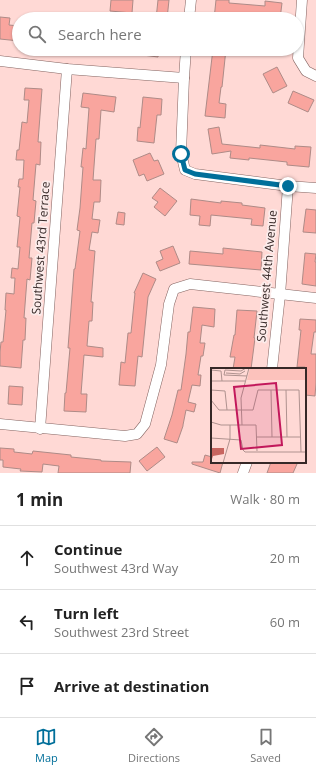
<!DOCTYPE html>
<html lang="en">
<head>
<meta charset="utf-8">
<style>
  body { margin:0; font-family:"Open Sans",sans-serif; background:#f2f2f2; color:#222 }
  .stop { position:absolute; width:12px; height:12px; margin:-9px; border:3px solid #006f9a; border-radius:50%; background:#fff }
  .stop.end { background:#006f9a; border-color:#fff; box-shadow:0 1px 4px #0008 }
  .list { margin:0; padding:0; list-style:none }
  h2 { display:flex; justify-content:space-between; align-items:center; height:52px; margin:0; padding:0 16px; font-size:17px }
  h2 small { font-size:13px; font-weight:400; color:#767676 }
  .list li { display:grid; grid-template-columns:26px 1fr auto; gap:12px; align-items:center; box-sizing:border-box; height:64px; padding:0 16px; border-top:1px solid #e0e0e0 }
  .list b { display:block; font-size:15px; white-space:nowrap }
  .list p { margin:0; font-size:13px; white-space:nowrap; color:#767676 }
  .list em { font-size:13px; font-style:normal; color:#767676 }
  .icon { flex:none; width:22px; height:22px; fill:none; stroke:currentColor; stroke-width:2; stroke-linecap:round; stroke-linejoin:round }
  .map { position:relative; flex:none; width:316px; height:473px; overflow:hidden }
  .search { position:absolute; background:#fff; box-shadow:0 1px 3px #0004; left:12px; right:12px; top:12px; height:44px; display:flex; align-items:center; gap:10px; box-sizing:border-box; padding:0 14px; border-radius:22px; color:#767676; font-size:15px }
  .sheet { height:244px; background:#fff }
  nav { display:flex; justify-content:space-around; align-items:center; box-sizing:border-box; height:56px; border-top:1px solid #e0e0e0; background:#fff; font-size:11px; color:#767676 }
  nav a { display:grid; justify-items:center; gap:2px }
  nav .on { color:#006f9a }
  .map>svg:first-child { display:block }
  .building { fill:#f9a59e; stroke:#ae8b87 }
  .lines { fill:none; stroke-linecap:round; stroke-linejoin:round }
  .minor-casing { stroke:#846461; stroke-width:11 }
  .minor { stroke:#fff; stroke-width:10 }
  .route { stroke:#006f9a; stroke-width:5 }
  .labels { text-anchor:middle; stroke-width:3.5; stroke-linejoin:round; paint-order:stroke }
  .street-label { font-size:12px; fill:#362827; stroke:#fceceb }
  .inset-road { fill:none; stroke:#af928f; stroke-width:1 }
  .view { fill:#c2185b; fill-opacity:0.15; stroke:#c2185b; stroke-width:2 }
  .inset-edge { fill:none; stroke:#362827; stroke-width:2 }
</style>
</head>
<body>
<div class="map">
<svg width="316" height="473" viewBox="0 0 316 473">
  <rect width="100%" height="100%" fill="#ffd9d5"/>
  <g class="building">
    <path d="M111 0H133L132 13 110 11Z"/>
    <path d="M158 0H169L167 19H156Z"/>
    <path d="M216 0H229V3L265 6V1L282 3 280 19H214Z"/>
    <path d="M0 17 10 18 9 25 19 26V41L0 39Z"/>
    <path d="M135 49H159L158 57 135 54Z"/>
    <path d="M213 49H226L222 87H221L219 103 226 104 225 118 205 116Z"/>
    <path d="M277 67 287 86 273 93 263 74Z"/>
    <path d="M25 88 42 89 38 142H41L40 165 36 164 33 200 36 201 34 223H32L29 258H32L30 280 27 279 24 318H26L25 340H23L21 368 0 366V352L1 342H3L6 310H5L6 293 14 294 15 278H11L12 268 18 269 20 247H17L20 217 17 216 20 187H18L19 179H23L24 160H16L17 150H19L22 122 27 123 29 100H24Z"/>
    <path d="M293 91 314 100 308 112 288 103Z"/>
    <path d="M83 93 116 97 114 112 101 110 99 139H96L93 180H101L100 202H94L92 219 100 220 98 233 92 232 89 250 95 251 91 302H93L92 321H89L87 346 103 348V357L84 355 81 394H87L86 412 64 411 65 393H66L70 348H68L74 269H75L80 231 77 230 80 208 83 167H81L83 148 86 149 89 108 81 107Z"/>
    <path d="M143 97 162 99 161 115H157L154 143 137 141 138 127 140 128Z"/>
    <path d="M219 127 222 144 260 148V145L295 149V146L311 147 309 167 287 165V162L249 158V160L230 158 231 151 212 154 208 129Z"/>
    <path d="M150 153 154 161 158 160 164 174 147 181 144 174 139 176 133 160Z"/>
    <path d="M160 188 177 201 165 216 154 207 158 202 152 198Z"/>
    <path d="M191 199 221 203V201L242 203V205L265 208 263 226 251 225 252 219 211 215 210 226 199 225 200 216 190 215Z"/>
    <path d="M306 209 316 210V233L303 232Z"/>
    <path d="M118 212 125 213 124 225 116 224Z"/>
    <path d="M173 246 180 263 160 271 156 262 163 259 160 251Z"/>
    <path d="M223 248 262 252 261 270 189 264 190 251 223 254Z"/>
    <path d="M305 253 316 254 315 262H316V286L302 284Z"/>
    <path d="M143 273 156 279 148 297 142 357 138 356 135 386 119 385 121 362 125 363 128 333H131L135 293H134Z"/>
    <path d="M193 307 215 309 214 327 202 325 200 343H205L203 356H201L198 375H201L200 386 192 385 188 402 196 404 194 412 186 410 183 425V426L177 443 164 439 172 415 178 390H181L186 354 188 332H190Z"/>
    <path d="M237 310 257 311 254 338H255L251 369H233L235 357H230L234 335H235Z"/>
    <path d="M300 319 316 320V332H314L311 354H316V383L315 396 305 395V367H297L301 330H299Z"/>
    <path d="M9 386 23 387 22 405 8 404Z"/>
    <path d="M157 447 165 457 147 471 139 461Z"/>
    <path d="M0 448 14 449V452L32 454 33 451 71 455V457L101 460V461L131 462 130 473H58L59 466 43 464 42 472 20 471 21 469 3 467V460H0Z"/>
    <path d="M205 455 212 457V462H223L220 473 192 464V462H203Z"/>
    <path d="M271 462H292L297 464 293 473H267Z"/>
  </g>
  <g class="lines">
    <g class="minor-casing">
      <g id="minor">
        <path d="M302 0 298 58 306 71 316 76"/>
        <path d="M189 19 191 0"/>
        <path d="M186 49 184 78 181 153 185 170 195 174 288 186 316 188"/>
        <path d="M0 61 67 69 184 78"/>
        <path d="M272 369 280 295 288 186"/>
        <path d="M0 424 125 436 137 434 145 424 161 365 169 304 174 289 190 284 316 298"/>
        <path d="M40 429 67 69"/>
        <path d="M243 473 247 462"/>
      </g>
    </g>
    <use href="#minor" class="minor"/>
  </g>
  <g class="lines">
    <path class="route" d="M181 154 185 170 195 174 288 186"/>
  </g>
  <g class="labels">
    <g class="street-label">
      <text transform="translate(41 248) rotate(-86)" y="4">Southwest 43rd Terrace</text>
      <text transform="translate(267 276) rotate(-85)" y="4">Southwest 44th Avenue</text>
    </g>
  </g>
  <g transform="translate(211 368)">
    <rect width="95" height="95" fill="#ffd9d5"/>
    <path d="M39 0H87L95 2V12H36Z" fill="#fcc2bc"/>
    <path d="M0 80H13V86L2 88 0 94Z" fill="#c86560"/>
    <path class="inset-road" d="M35 0 30 3 14 2 13 7 36 8M0 2 10 3 11 13M15 5 29 6 34 3M0 13H34M0 22 14 23 16 42M60 22 61 69M75 22 76 69M0 32 8 42H42L47 22H88L90 84M0 54 10 57H45L46 83M31 57 30 30 38 0M46 69H90M0 70 30 72 32 82 34 84H95M12 95 19 71V57"/>
    <path class="view" d="M65 15 71 77 30 81 23 19Z"/>
    <rect width="95" height="95" class="inset-edge"/>
  </g>
</svg>
<div class="stop" style="left:181px;top:154px"></div>
<div class="stop end" style="left:288px;top:186px"></div>
<div class="search"><svg class="icon" aria-label="search" viewBox="0 0 24 24"><circle cx="10" cy="10" r="6"/><path d="M15 15l6 6"/></svg>Search here</div>
</div>
<section class="sheet">
<h2>1 min<small>Walk · 80 m</small></h2>
<ul class="list">
<li><svg class="icon" aria-label="ahead" viewBox="0 0 24 24"><path d="M12 20V5M6 11l6-6 6 6"/></svg><div><b>Continue</b><p>Southwest 43rd Way</p></div><em>20 m</em></li>
<li><svg class="icon" aria-label="left" viewBox="0 0 24 24"><path d="M17 20v-9H6M10 6l-5 5 5 5"/></svg><div><b>Turn left</b><p>Southwest 23rd Street</p></div><em>60 m</em></li>
<li><svg class="icon" aria-label="arrive" viewBox="0 0 24 24"><path d="M6 21V4h12l-3 4 3 4H6"/></svg><div><b>Arrive at destination</b></div></li>
</ul>
</section>
<nav>
<a class="on"><svg class="icon" aria-label="map" viewBox="0 0 24 24"><path d="M3 6l6-2 6 2 6-2v14l-6 2-6-2-6 2zM9 4v14M15 6v14"/></svg>Map</a>
<a><svg class="icon" aria-label="directions" viewBox="0 0 24 24"><path d="M12 3l9 9-9 9-9-9zM9 14v-3h6M13 9l2 2-2 2"/></svg>Directions</a>
<a><svg class="icon" aria-label="saved" viewBox="0 0 24 24"><path d="M7 4h10v16l-5-4-5 4z"/></svg>Saved</a>
</nav>
</body>
</html>
